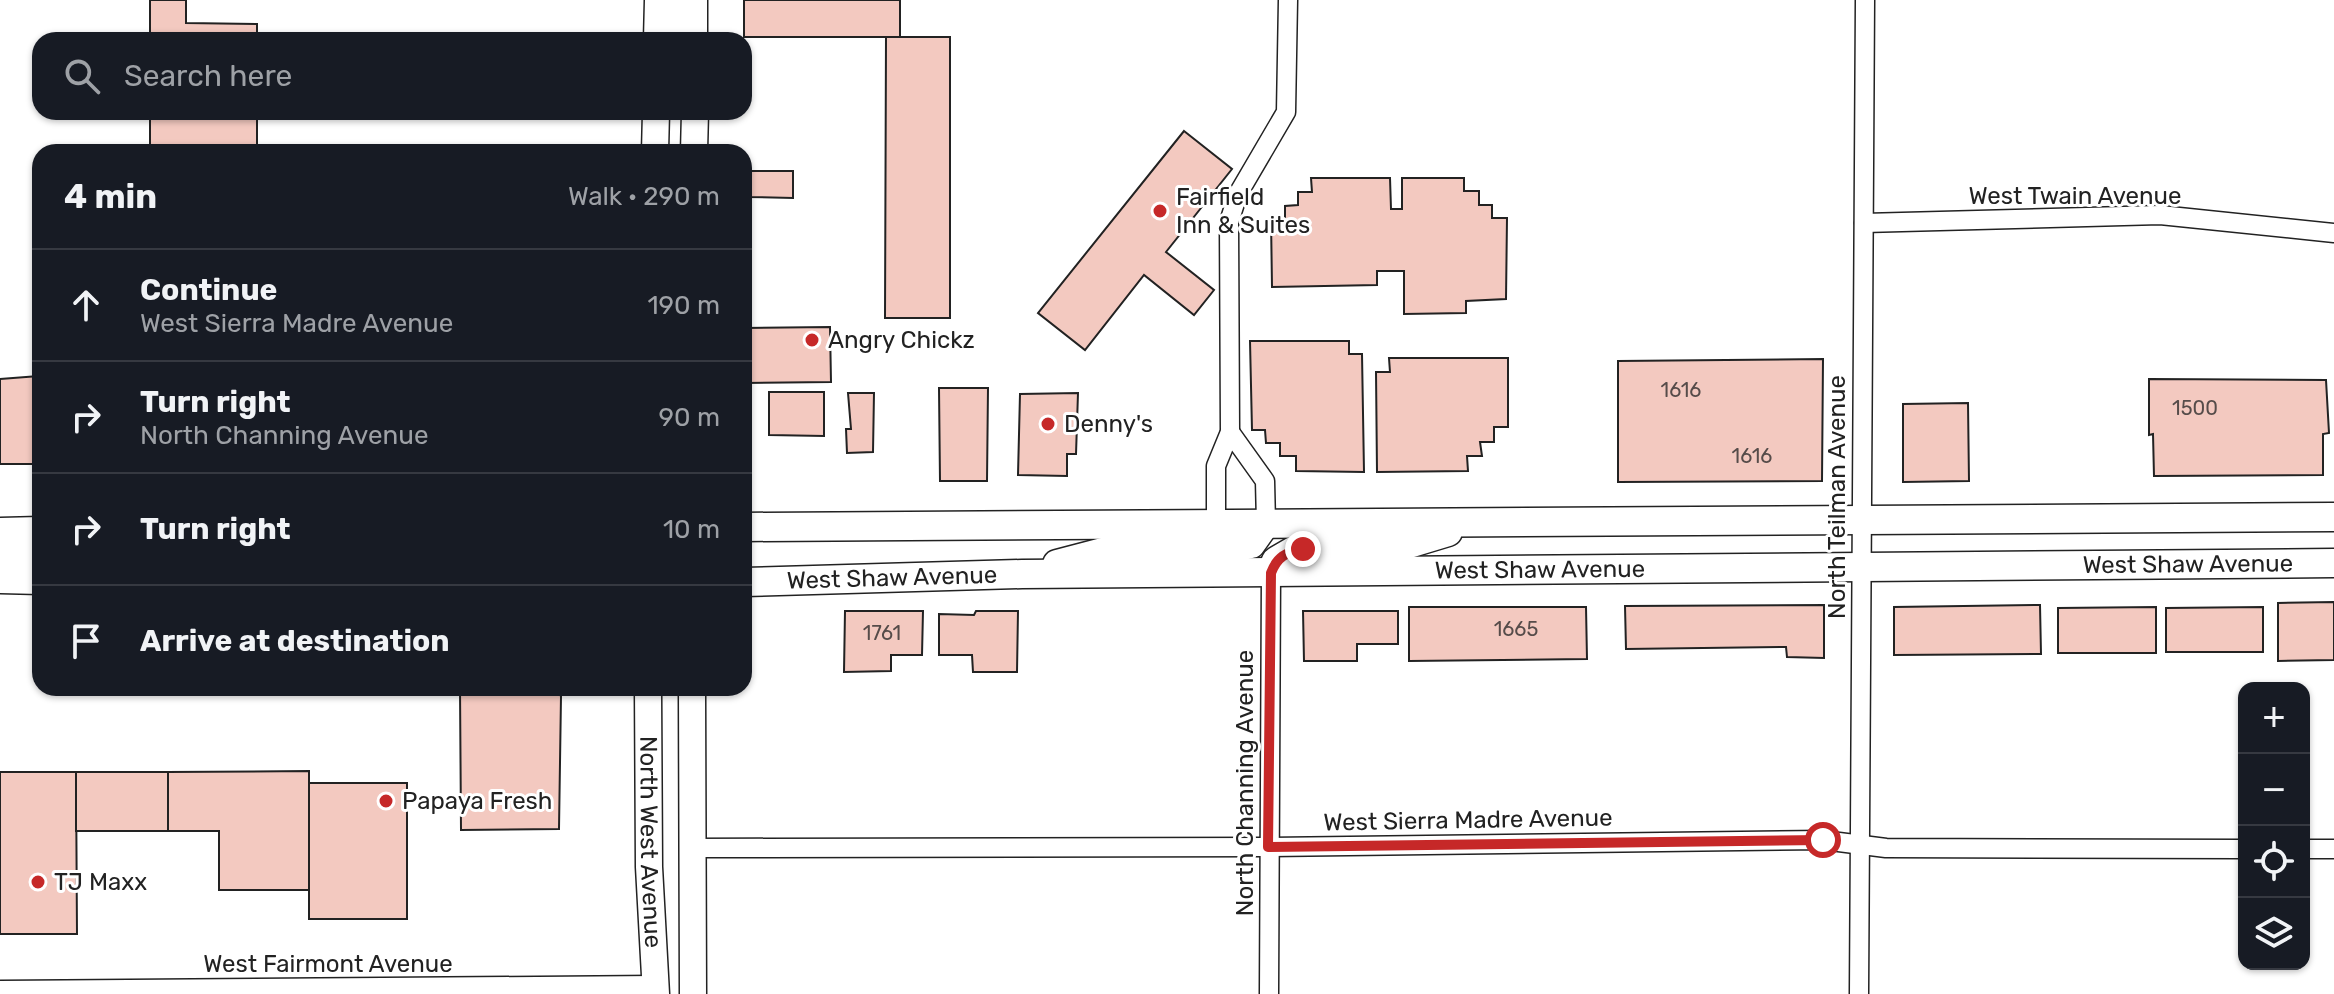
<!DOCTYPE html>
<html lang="en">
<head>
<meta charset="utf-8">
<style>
  body { margin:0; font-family:Rubik,sans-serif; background:#242831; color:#f1f3f6 }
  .controls { position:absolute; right:24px; bottom:24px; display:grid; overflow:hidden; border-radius:16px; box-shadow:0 2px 6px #0004 }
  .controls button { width:72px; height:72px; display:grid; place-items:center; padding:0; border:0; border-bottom:2px solid #363941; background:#171b24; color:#f1f3f6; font:40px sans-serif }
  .stop { position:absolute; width:24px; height:24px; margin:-18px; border:6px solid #c62828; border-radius:50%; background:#fff }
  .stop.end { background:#c62828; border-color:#fff; box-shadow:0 2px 8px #0008 }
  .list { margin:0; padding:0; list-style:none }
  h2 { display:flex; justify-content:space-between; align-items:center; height:104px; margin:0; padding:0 32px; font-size:34px }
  h2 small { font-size:26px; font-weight:400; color:#9ea1a6 }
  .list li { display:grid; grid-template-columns:52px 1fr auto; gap:24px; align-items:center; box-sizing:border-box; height:112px; padding:0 32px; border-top:2px solid #363941 }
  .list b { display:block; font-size:30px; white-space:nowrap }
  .list p { margin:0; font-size:26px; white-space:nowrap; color:#9ea1a6 }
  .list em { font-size:26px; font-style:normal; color:#9ea1a6 }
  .icon { flex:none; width:44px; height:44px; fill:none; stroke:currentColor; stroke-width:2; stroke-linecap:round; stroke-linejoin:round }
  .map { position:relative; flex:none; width:2334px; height:994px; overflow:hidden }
  .search { position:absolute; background:#171b24; box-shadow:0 2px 6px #0004; left:32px; top:32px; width:720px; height:88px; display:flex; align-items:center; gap:20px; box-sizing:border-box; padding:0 28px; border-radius:24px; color:#9ea1a6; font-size:30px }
  .panel { position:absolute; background:#171b24; box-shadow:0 2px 6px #0004; left:32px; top:144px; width:720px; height:552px; border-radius:24px }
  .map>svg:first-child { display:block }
  .building { fill:#f3c9c0; stroke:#222; stroke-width:2 }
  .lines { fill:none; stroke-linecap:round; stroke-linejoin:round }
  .street-casing { stroke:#222; stroke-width:21 }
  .secondary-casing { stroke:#222; stroke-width:29 }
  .primary-casing { stroke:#222; stroke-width:31 }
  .street { stroke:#fff; stroke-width:18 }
  .secondary { stroke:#fff; stroke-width:26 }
  .primary { stroke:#fff; stroke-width:28 }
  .route { stroke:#c62828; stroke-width:10 }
  .poi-dot { fill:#c62828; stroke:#fff; stroke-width:3 }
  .labels { text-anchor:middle; stroke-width:6; stroke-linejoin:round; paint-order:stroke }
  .number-label { font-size:20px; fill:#564c4a }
  .street-label { font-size:24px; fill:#222; stroke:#fff }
  .poi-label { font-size:24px; fill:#222; stroke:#fff; text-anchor:start }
</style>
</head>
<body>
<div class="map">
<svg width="2334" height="994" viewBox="0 0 2334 994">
  <rect width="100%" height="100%" fill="#fff"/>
  <g class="building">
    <path d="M150 0H186V23L257 24V40H150Z"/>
    <rect x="744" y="0" width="156" height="37"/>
    <path d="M886 37H950V318H885Z"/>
    <rect x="150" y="112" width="107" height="40"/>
    <path d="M1184 131 1232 169 1166 252 1214 290 1194 315 1144 275 1085 350 1038 313Z"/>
    <path d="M748 171H793V198L748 197Z"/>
    <path d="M1311 178H1390L1391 209H1402V178H1464V191H1479V205H1492V218H1507L1506 299 1466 301V313L1404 314V271H1377V285L1272 287 1271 219H1285V206L1298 205V192H1312Z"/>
    <path d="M830 327 831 382 744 383V328Z"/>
    <path d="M1250 341H1349V354H1362L1364 472 1296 471V456H1280V443H1266L1265 430H1252Z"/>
    <path d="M1389 358H1508V427H1494V442H1480L1482 456H1467L1468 471 1377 472 1376 372H1390Z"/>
    <path d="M1823 359 1822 481 1618 482V361Z"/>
    <path d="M39 376H40V464H0V379Z"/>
    <path d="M2149 379 2326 380 2329 433 2323 434V475L2154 476 2153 434 2149 435Z"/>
    <path d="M939 388H988L987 481H940Z"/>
    <path d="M769 392H824V436L769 435Z"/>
    <path d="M848 393H874L873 452 847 453 846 429H851Z"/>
    <path d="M1078 393 1076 454H1067V476L1018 475 1020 394Z"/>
    <path d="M1968 403 1969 481 1903 482V404Z"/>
    <path d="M2334 602V660L2278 661V603Z"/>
    <path d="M1824 605V658L1787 657 1786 647 1626 649 1625 606Z"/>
    <path d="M2040 605 2041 654 1894 655V607Z"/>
    <path d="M1409 607H1586L1587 659 1409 661Z"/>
    <path d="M2156 607V653H2058V608Z"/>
    <path d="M2263 607V652H2166V608Z"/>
    <path d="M845 611H923L922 655H891V671L844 672Z"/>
    <path d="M976 611H1018L1017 672H973L972 655H939V614L974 615Z"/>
    <path d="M1303 611H1398V644H1357V661H1304Z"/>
    <path d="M460 688H552L561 696 559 829 461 830Z"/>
    <path d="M309 771V890H219V831H168V772Z"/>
    <path d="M0 772H76L77 934H0Z"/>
    <rect x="76" y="772" width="92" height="59"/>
    <rect x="309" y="783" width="98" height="136"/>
  </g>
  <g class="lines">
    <g class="street-casing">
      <g id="street">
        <path d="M1864 223 2160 215 2334 233"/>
        <path d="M1230 432 1265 481 1266 523"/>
        <path d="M1216 525V466L1230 432 1229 222 1238 194 1286 112 1288 0"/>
        <path d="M692 848 1268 847 1823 840 1886 848 2244 849"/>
        <path d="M2304 849H2334"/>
        <path d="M0 990 656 985"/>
        <path d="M1269 994 1271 573"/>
        <path d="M1859 994 1865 0"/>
      </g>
    </g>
    <g class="secondary-casing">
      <g id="secondary">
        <path d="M675 0 676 40"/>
        <path d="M694 0V40"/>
        <path d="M657 40 658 0"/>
        <path d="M655 152 656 112"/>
        <path d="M694 152 695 112"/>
        <path id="s1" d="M648 688 649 867 656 994"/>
        <path d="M692 688 693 994"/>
      </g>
    </g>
    <g class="primary-casing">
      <g id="primary">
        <path d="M744 527 2334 517"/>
        <path d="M0 532 40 531"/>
        <path d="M0 555H40"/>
        <path d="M1057 564 1118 548 1239 547 1251 544 1266 523"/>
        <path d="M1271 573 1276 561 1293 551 1405 545 1448 532"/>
        <path d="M0 579 40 580"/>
        <path id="s2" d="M744 582 1022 574 2334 563"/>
      </g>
    </g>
    <use href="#street" class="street"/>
    <use href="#secondary" class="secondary"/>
    <use href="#primary" class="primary"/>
  </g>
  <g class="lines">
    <path class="route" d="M1303 549C1286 552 1277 557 1271 573L1268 847 1823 840"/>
  </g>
  <g class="poi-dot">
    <circle cx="1160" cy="211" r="8"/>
    <circle cx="812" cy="340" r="8"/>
    <circle cx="1048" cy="424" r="8"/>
    <circle cx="386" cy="801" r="8"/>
    <circle cx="38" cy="882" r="8"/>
  </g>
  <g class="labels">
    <g class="number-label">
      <text x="1681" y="397">1616</text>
      <text x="2195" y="415">1500</text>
      <text x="1752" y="463">1616</text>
      <text x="1516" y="636">1665</text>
      <text x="882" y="640">1761</text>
    </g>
    <g class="street-label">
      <text x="2075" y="204">West Twain Avenue</text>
      <text transform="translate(1837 497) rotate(-90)" y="8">North Teilman Avenue</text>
      <text dy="8" stroke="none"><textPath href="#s2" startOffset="1444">West Shaw Avenue</textPath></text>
      <text dy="8" stroke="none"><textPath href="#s2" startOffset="796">West Shaw Avenue</textPath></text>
      <text dy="8" stroke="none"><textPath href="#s2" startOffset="148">West Shaw Avenue</textPath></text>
      <text transform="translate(1245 783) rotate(-90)" y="8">North Channing Avenue</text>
      <text transform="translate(1468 820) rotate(-1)" y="8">West Sierra Madre Avenue</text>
      <text dy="8" stroke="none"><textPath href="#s1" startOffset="154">North West Avenue</textPath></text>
      <text x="328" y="972">West Fairmont Avenue</text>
    </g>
    <g class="poi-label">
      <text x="1176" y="205">Fairfield<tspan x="1176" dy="28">Inn &amp; Suites</tspan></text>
      <text x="828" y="348">Angry Chickz</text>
      <text x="1064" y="432">Denny's</text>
      <text x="402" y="809">Papaya Fresh</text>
      <text x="54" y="890">TJ Maxx</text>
    </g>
  </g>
</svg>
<div class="controls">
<button>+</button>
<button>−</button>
<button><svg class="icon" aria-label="locate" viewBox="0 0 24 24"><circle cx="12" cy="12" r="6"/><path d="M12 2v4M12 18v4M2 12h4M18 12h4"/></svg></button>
<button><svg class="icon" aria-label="layers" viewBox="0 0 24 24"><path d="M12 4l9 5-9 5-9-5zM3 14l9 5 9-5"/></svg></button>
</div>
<div class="stop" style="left:1823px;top:840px"></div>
<div class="stop end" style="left:1303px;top:549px"></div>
<div class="search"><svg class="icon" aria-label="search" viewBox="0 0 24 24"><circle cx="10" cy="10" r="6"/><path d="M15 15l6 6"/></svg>Search here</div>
<section class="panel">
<h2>4 min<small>Walk · 290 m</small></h2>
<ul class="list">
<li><svg class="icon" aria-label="ahead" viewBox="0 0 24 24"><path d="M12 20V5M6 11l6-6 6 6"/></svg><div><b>Continue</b><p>West Sierra Madre Avenue</p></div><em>190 m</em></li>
<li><svg class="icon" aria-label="right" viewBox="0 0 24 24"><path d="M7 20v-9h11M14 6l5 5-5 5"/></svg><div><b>Turn right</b><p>North Channing Avenue</p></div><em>90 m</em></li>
<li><svg class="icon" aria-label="right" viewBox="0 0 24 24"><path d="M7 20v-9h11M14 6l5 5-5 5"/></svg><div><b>Turn right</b></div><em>10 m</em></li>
<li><svg class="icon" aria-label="arrive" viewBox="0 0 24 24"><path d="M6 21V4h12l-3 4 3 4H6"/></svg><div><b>Arrive at destination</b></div></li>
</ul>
</section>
</div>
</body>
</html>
